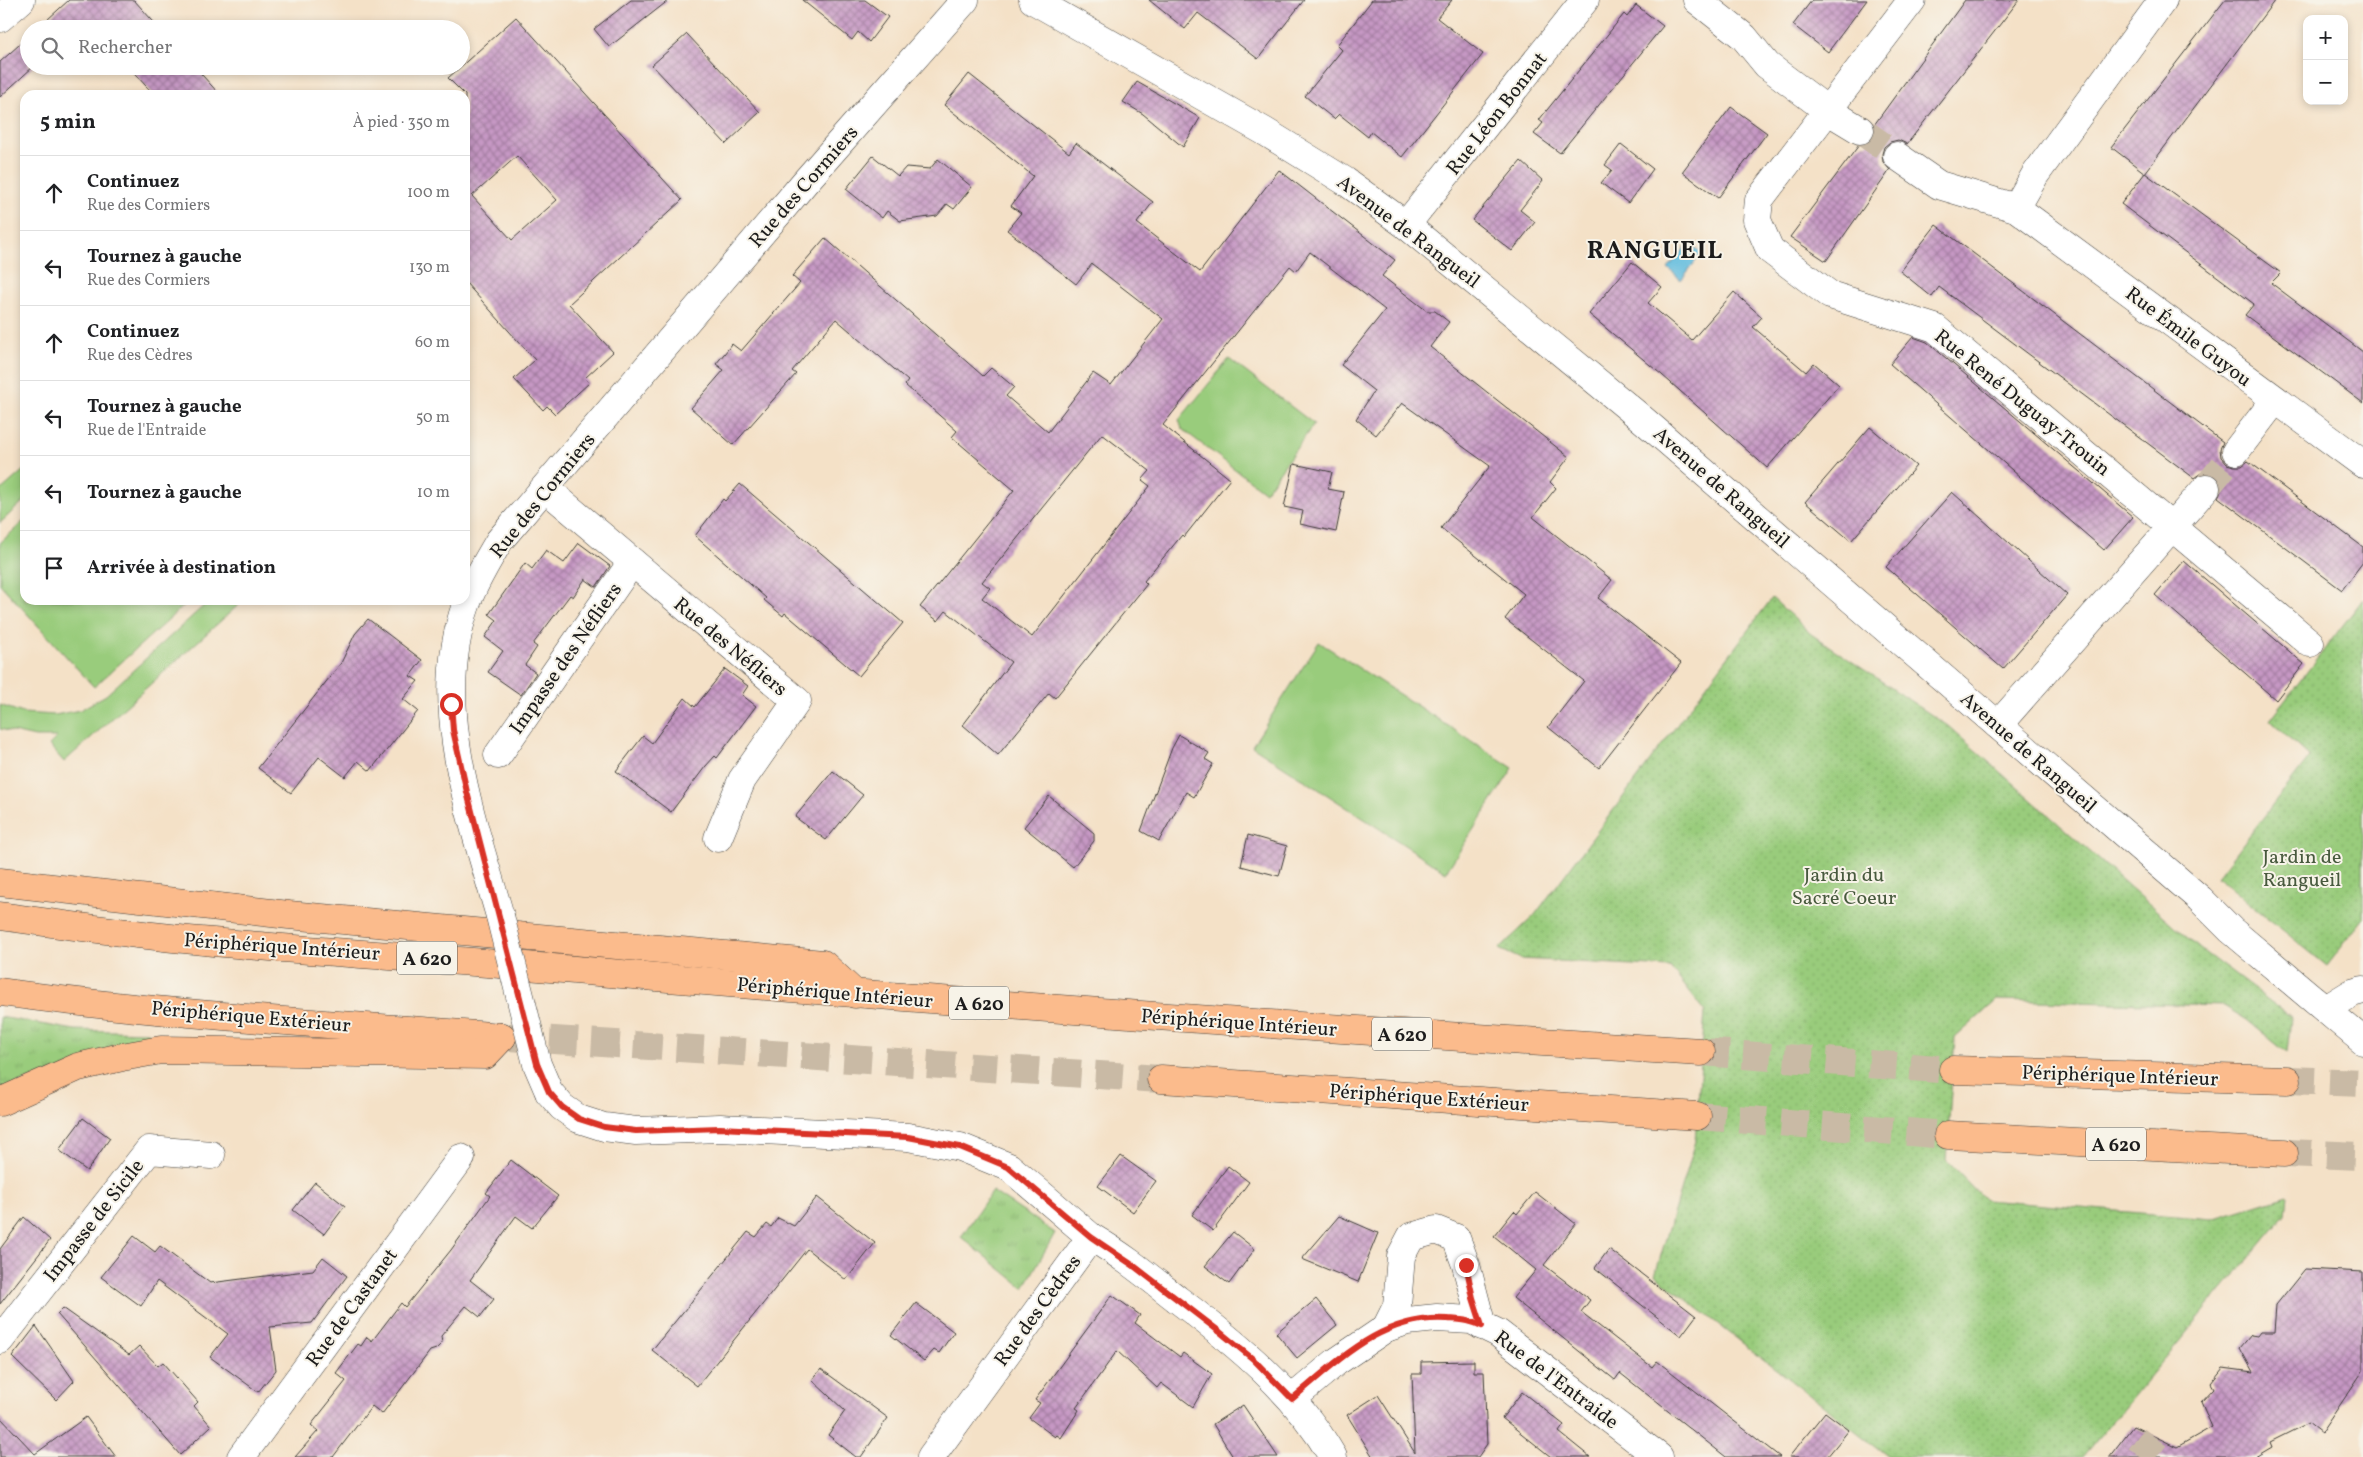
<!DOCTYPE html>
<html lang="fr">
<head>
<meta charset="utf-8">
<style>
  body { margin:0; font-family:Vollkorn,serif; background:#f2f2f2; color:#202124 }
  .controls { position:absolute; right:15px; top:15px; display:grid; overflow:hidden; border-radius:10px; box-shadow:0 2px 8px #0003 }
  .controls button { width:45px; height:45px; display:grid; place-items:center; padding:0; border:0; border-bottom:1px solid #e0e0e0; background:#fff; color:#202124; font:25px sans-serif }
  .stop { position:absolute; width:15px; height:15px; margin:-11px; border:4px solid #d93025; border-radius:50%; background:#fff }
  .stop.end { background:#d93025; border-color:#fff; box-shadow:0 1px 5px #0008 }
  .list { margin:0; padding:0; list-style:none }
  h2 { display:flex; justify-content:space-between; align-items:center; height:65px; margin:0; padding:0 20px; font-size:21px }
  h2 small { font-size:16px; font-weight:400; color:#757577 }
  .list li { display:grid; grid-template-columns:32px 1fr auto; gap:15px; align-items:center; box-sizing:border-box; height:75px; padding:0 20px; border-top:1px solid #e0e0e0 }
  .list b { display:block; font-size:19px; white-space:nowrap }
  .list p { margin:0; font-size:16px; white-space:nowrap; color:#757577 }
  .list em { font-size:16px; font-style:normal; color:#757577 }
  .icon { flex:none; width:28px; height:28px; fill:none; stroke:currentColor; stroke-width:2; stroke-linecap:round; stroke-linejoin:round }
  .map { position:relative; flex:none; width:2363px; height:1457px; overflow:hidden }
  .search { position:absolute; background:#fff; box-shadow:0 2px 8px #0003; left:20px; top:20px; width:450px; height:55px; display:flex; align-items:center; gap:12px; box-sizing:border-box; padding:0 18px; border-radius:28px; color:#757577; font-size:19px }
  .panel { position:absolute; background:#fff; box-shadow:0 2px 8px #0003; left:20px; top:90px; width:450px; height:515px; border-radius:15px }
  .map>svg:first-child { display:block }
  .grass { fill:url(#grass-tufts); stroke:#5a744c }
  .park { fill:url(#park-dots); stroke:#5a744c }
  .pitch { fill:#99cc7c; stroke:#5a744c }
  .water { fill:#60bcde; stroke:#3e6c7d }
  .building { fill:url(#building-cross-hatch); fill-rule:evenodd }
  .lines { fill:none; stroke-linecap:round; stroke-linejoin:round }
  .minor-tunnel { stroke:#c9baa5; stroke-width:28; stroke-dasharray:28 14; stroke-linecap:butt }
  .highway-tunnel { stroke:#c9baa5; stroke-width:28; stroke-dasharray:28 14; stroke-linecap:butt }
  .minor-casing { stroke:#3c3a36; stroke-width:29 }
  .highway-casing { stroke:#3c3a36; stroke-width:29 }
  .minor { stroke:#fff; stroke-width:28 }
  .highway { stroke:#fbbb8c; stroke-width:28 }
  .minor-bridge-casing { stroke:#3c3a36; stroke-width:29; stroke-linecap:butt }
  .minor-bridge { stroke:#fff; stroke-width:28 }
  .route { stroke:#d93025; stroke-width:6 }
  .labels { text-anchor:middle; stroke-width:4; stroke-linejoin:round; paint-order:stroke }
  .shield { fill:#f7f3e8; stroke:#5e5c59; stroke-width:1 }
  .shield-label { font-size:19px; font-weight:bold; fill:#1c1c1c }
  .street-label { font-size:20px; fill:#1c1c1c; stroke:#f7f3e8 }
  .park-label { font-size:20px; fill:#485a3e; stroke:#f7f3e8 }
  .district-label { font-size:25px; font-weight:bold; letter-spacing:1px; fill:#1c1c1c; stroke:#f7f3e8 }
</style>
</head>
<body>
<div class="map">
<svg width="2363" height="1457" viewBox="0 0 2363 1457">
  <defs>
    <pattern id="grass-tufts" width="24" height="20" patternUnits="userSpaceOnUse" patternTransform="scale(1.25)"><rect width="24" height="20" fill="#99cc7c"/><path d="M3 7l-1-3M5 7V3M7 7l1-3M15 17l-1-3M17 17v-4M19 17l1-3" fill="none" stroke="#83af6b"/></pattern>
    <pattern id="park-dots" width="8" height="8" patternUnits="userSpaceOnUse" patternTransform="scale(1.25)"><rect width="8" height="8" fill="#99cc7c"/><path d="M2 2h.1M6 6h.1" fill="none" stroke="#83af6b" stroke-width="1.8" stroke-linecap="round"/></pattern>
    <pattern id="building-cross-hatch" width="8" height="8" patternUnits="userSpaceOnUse" patternTransform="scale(1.25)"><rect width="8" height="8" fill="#c698c4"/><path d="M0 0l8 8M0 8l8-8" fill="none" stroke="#a07b9e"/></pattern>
  </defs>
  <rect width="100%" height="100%" fill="#f7f3e8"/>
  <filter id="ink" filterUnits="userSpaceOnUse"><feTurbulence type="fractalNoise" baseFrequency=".02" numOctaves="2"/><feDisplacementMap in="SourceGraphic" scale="10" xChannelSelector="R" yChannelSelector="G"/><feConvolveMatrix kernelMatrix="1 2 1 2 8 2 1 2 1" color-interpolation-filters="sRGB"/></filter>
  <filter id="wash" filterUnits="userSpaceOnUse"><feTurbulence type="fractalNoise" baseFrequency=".0096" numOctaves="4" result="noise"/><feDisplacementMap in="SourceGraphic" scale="20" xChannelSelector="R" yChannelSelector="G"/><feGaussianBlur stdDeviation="1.12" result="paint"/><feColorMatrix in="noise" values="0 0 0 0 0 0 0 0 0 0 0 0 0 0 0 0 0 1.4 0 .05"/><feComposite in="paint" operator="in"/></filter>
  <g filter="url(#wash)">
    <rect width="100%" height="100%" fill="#f4e1c7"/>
    <g class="grass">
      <path d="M0 1017 75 1030 149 1032V1040L0 1089Z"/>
      <path d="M992 1191 1055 1233 1024 1288 961 1237Z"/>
    </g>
    <g class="park">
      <path d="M1772 598 1811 634 1948 726 2200 949 2291 1017 2287 1053 2247 1020 2224 1006 1997 1000 1955 1038 1946 1160 1985 1200 2212 1219 2287 1195 2285 1214 2083 1457H1889L1655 1275 1695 1141 1705 1012 1670 967 1521 959 1499 949 1534 916Z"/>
      <path d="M2363 599V919L2327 966 2217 877 2310 757 2270 720Z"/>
    </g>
    <g class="pitch">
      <path d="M1229 359 1314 424 1265 492 1182 429 1179 420Z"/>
      <path d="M25 469V500L0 523V491Z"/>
      <path d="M25 520V600H190L94 687 0 584V543Z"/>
      <path d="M210 600H244L64 762 49 745 57 737H35L0 729V705L23 713 55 715 80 710 106 695Z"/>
      <path d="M1319 642 1513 768 1446 872 1252 746Z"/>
    </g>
    <path class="water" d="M1689 243 1702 253 1681 280 1668 268Z"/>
    <g id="blocks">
      <g class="building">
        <path d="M69 0H134L160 29H37Z"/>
        <path d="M631 0H669L609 47 594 29Z"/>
        <path d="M802 0H865L888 17 869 42 858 32 852 40Z"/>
        <path d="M1149 0H1304L1258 59 1198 13 1185 29Z"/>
        <path d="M1372 0H1452L1437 18 1483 54 1402 157 1371 132 1368 137 1339 114 1334 119 1305 96 1342 50 1337 45Z"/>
        <path d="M1812 0H1867L1828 52 1793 25Z"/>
        <path d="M1965 0H2019L1907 144 1898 140 1890 142 1884 147 1882 154 1883 162 1890 170 1826 261 1790 237 1859 145 1867 144 1873 138 1876 131 1874 125Z"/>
        <path d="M2225 0H2275L2145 173 2111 147Z"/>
        <path d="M1636 5 1663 26 1560 153 1534 134 1543 123 1539 120 1624 14 1627 17Z"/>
        <path d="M516 17 682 200 569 304 613 352 585 378 589 383 555 414 547 406 543 410 514 379 535 360 465 282V95L448 78ZM517 156 557 200 512 240 472 196Z"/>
        <path d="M687 34 760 112 726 144 652 65Z"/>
        <path d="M29 36V66H34L0 97V62Z"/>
        <path d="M128 66H194L220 95H154Z"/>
        <path d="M969 74 1069 153 1076 143 1153 202 1137 223 1200 272 1279 170 1395 260 1382 276 1427 311H1435L1449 322 1430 347 1569 457 1550 482 1556 488 1533 517 1612 580 1598 598 1681 663 1599 768 1548 727 1584 681 1505 619 1524 594 1441 528 1490 466 1402 403 1376 435 1356 419 1374 391 1341 365 1385 310 1310 252 1296 271 1290 266 1163 425 1230 479 1184 537 1182 535 1144 581 1147 584 1055 698 1049 693 998 755 963 725 1011 662 946 611 938 621 920 607 1014 490 952 437 957 431 905 385 908 381 836 319 792 371 796 374 733 445 691 408 724 370 716 364 732 344 741 351 800 283 792 276 825 238 983 376 991 368 1014 387 1006 396 1048 432 1093 373 1111 385 1163 319 1092 264 1076 284 1007 230 1021 213 1011 206 1033 176 944 105ZM1102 434 1150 471 1142 480 1150 486 1032 637 982 598 990 588 982 582Z"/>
        <path d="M1137 82 1200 118 1183 147 1143 114 1123 102Z"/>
        <path d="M1731 107 1767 133 1718 198 1682 172Z"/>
        <path d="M1621 144 1653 169 1628 203 1601 183 1612 170 1605 165Z"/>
        <path d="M873 156 898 176 906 167 930 169 938 159 972 187 954 209 947 204 937 216 900 221 887 211 882 218 846 189Z"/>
        <path d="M1521 161 1543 181 1520 210 1535 222 1512 251 1472 220Z"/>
        <path d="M2145 173 2281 273 2271 283 2363 352V403L2245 315 2254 304 2121 204Z"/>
        <path d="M1936 225 2223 442 2220 449 2221 457 2227 464 2234 466H2242L2248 461 2363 547V562L2342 590 2218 497 2221 491V483L2216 476 2210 473H2201L2194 478 1939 287 1932 297 1900 271Z"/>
        <path d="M1632 262 1662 287 1648 303 1692 340 1734 292 1762 317 1753 327 1806 372 1814 363 1839 385 1767 468 1662 375 1589 314Z"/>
        <path d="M1913 337 1927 342 2133 517 2104 550 1890 364Z"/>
        <path d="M1870 427 1916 466 1851 541 1805 502Z"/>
        <path d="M1294 464 1332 472 1328 489 1344 492 1336 532 1300 524 1303 511 1284 507Z"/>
        <path d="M740 484 903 623 859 676 785 613 783 616 764 600 766 598 695 536 723 499 725 501Z"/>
        <path d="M1952 492 2067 595 2003 669 1886 567Z"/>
        <path d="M579 543 610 566 596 587 585 579 573 597 570 595 533 644 537 647 525 665 536 673 521 695 488 672 503 651 485 637 497 620 489 614 525 563 532 569 546 550 564 563Z"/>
        <path d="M2184 561 2304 664 2276 700 2155 595Z"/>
        <path d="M368 619 422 660 410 676 418 681 403 699 418 711 370 771 358 761 345 777 319 757 291 793 258 768 341 663 355 634Z"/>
        <path d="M725 669 748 686 742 695 756 706 717 758 715 756 705 767 671 812 616 771 643 736 652 743 685 698 695 707Z"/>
        <path d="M1179 735 1209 753 1205 759 1213 764 1194 797 1186 792 1159 841 1141 831 1172 748Z"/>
        <path d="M833 771 863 795 826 840 795 817Z"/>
        <path d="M1049 796 1094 833V841L1073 867 1024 827Z"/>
        <path d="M1248 835 1287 846 1279 876 1241 866Z"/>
        <path d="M83 1118 110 1138 87 1171 59 1150Z"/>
        <path d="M1121 1156 1156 1181 1133 1212 1098 1186Z"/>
        <path d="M511 1160 558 1196 532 1228 516 1216 470 1280 494 1299 480 1317 466 1306 441 1336 442 1343 436 1349 430 1351 382 1414 372 1406 333 1457H295L318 1431 311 1425 346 1381 336 1373 358 1344 361 1346 367 1337 372 1341 401 1303 405 1307 451 1250 490 1196 486 1193Z"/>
        <path d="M1228 1166 1249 1182 1213 1231 1192 1215Z"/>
        <path d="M315 1182 345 1206 324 1234 293 1210Z"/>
        <path d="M1535 1192 1576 1224 1544 1265 1590 1300 1581 1312 1652 1367 1657 1361 1780 1457H1726L1620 1373 1615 1380 1513 1298 1536 1270 1494 1236 1514 1211 1517 1214Z"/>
        <path d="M817 1197 875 1243 846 1280 807 1249 697 1386 652 1350 748 1232 756 1237 767 1224 771 1227 778 1218 794 1226Z"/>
        <path d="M1339 1216 1378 1233 1358 1282 1302 1259Z"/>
        <path d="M24 1217 50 1240 0 1304V1249Z"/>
        <path d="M1233 1232 1255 1249 1229 1284 1205 1266Z"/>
        <path d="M134 1236 155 1252 160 1246 210 1283 313 1270 323 1257 347 1276 312 1323 270 1327 276 1370 258 1392 210 1357 228 1334 157 1281 141 1306 101 1277Z"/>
        <path d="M1609 1249 1696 1316 1681 1336 1595 1268Z"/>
        <path d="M2305 1269 2363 1272V1371L2321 1433 2308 1423 2270 1442 2272 1447 2255 1457H2109L2133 1426 2177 1447 2212 1427 2201 1402 2214 1388 2211 1383 2223 1368 2253 1372 2240 1348 2251 1335 2257 1336 2260 1332H2274L2276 1305Z"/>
        <path d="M1112 1295 1140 1315 1135 1323 1180 1357 1183 1353 1212 1374 1193 1407 1161 1383 1157 1388 1117 1351 1076 1408 1079 1410 1061 1438 1057 1435 1055 1437 1029 1418 1040 1403 1035 1400Z"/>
        <path d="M1316 1299 1337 1325 1297 1358 1276 1333Z"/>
        <path d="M916 1303 954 1332 939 1353 934 1350 924 1361 891 1335Z"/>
        <path d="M63 1308 129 1355 139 1346 158 1366 163 1362 198 1402 194 1406 211 1426 180 1455 57 1314Z"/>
        <path d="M36 1326 74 1381 56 1400 12 1357Z"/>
        <path d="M1474 1361V1372H1484L1487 1444 1478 1457H1373L1347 1415 1378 1395 1415 1453 1412 1374H1421V1362Z"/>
        <path d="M821 1369 888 1418 861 1457H856L828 1435 845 1411 812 1380Z"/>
        <path d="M1522 1392 1564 1425 1559 1432 1590 1457H1551L1502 1418Z"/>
        <path d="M1243 1405 1278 1457H1233L1213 1424Z"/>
        <path d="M1825 1412 1849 1430 1827 1457H1789Z"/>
        <path d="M0 1417 35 1454 86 1417 116 1457H0Z"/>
      </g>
    </g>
  </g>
  <g filter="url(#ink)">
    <use href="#blocks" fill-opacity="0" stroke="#3c3a36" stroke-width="1"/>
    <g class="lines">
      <g class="minor-tunnel">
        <path d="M1860 130 1897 156"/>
        <path d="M2206 488 2236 451"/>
        <path d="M2140 1457 2155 1437"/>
      </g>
      <g class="highway-tunnel">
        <path d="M508 1037 1161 1079"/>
        <path d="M1701 1052 1953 1070"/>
        <path d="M2287 1080 2363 1083"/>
        <path d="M1697 1116 1948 1135"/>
        <path d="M2284 1153 2363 1156"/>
      </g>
      <g class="minor-casing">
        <g id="minor">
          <path d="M1033 0 1264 131 1345 181 1406 225 1641 418 2200 899 2231 930 2363 1041"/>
          <path d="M1697 0 1744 37 1767 65 1827 110 1860 130"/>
          <path d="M1912 0 1759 200 1757 220 1770 250 1830 295 1935 328 2310 643"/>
          <path d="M0 18 21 0"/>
          <path d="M1897 156 1939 185 2016 208 2363 464"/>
          <path d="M2016 208 2035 175 2163 0"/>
          <path d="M1406 225 1585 0"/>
          <path d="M2236 451 2275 400"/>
          <path d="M545 488 797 701 742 780 718 838"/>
          <path d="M1998 725 2206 488"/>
          <path d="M498 755 632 562"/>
          <path d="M500 916C472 818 430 706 466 605 474 582 487 562 499 541L805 182 965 0"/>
          <path d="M2326 1009 2352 993 2363 990"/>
          <path d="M549 1092 562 1107 579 1119 604 1127 636 1131 720 1128 908 1137 960 1147 1009 1167 1091 1237"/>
          <path d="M1386 1328 1397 1306 1401 1256 1411 1237 1436 1230 1456 1238 1466 1265 1482 1326"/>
          <path d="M0 1340 149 1150 211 1155"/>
          <path d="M1292 1399 1336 1362 1386 1328 1407 1321 1437 1318 1471 1320 1498 1333 1659 1457"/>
          <path d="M241 1457 461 1158"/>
          <path d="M931 1457 1091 1237C1122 1255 1149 1277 1177 1299 1237 1344 1295 1391 1333 1457"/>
        </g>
      </g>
      <g class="highway-casing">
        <g id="highway">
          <path d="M0 882 289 915 823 964 855 994"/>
          <path d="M0 916C71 926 142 936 213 942 329 953 447 959 563 969 942 1002 1322 1029 1701 1052"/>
          <path d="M0 992C166 1015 334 1024 502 1037"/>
          <path d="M1953 1070 2287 1080"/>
          <path d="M1161 1079 1697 1116"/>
          <path d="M0 1102 78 1067 122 1057 161 1050 485 1055 502 1037"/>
          <path d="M1948 1135 2284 1153"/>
        </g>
      </g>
      <use href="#minor" class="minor"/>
      <use href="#highway" class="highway"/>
      <g class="minor-bridge-casing">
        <path id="minor-bridge" d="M500 916 537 1064 549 1092"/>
      </g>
      <use href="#minor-bridge" class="minor-bridge"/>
    </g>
  </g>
  <g class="lines" filter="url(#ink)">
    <path class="route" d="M451 704 453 730 467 792 537 1064 549 1092 562 1107 579 1119 604 1127 636 1131 720 1128 908 1137 960 1147 1008 1167 1091 1237 1134 1266 1220 1332 1253 1359 1292 1399C1339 1360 1383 1314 1448 1319 1461 1320 1471 1320 1482 1326L1473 1298 1466 1265"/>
  </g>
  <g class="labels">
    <g class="shield">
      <rect x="397" y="941.5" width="60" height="33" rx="4"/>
      <rect x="949" y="986.5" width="60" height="33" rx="4"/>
      <rect x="1372" y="1017.5" width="60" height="33" rx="4"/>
      <rect x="2086" y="1127.5" width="60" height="33" rx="4"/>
    </g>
    <g class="shield-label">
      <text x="427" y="965">A 620</text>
      <text x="979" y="1010">A 620</text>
      <text x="1402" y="1041">A 620</text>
      <text x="2116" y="1151">A 620</text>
    </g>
    <g class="street-label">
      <text transform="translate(1496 113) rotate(-52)" y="7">Rue Léon Bonnat</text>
      <text transform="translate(803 186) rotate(-49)" y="7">Rue des Cormiers</text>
      <text transform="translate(1409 231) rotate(37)" y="7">Avenue de Rangueil</text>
      <text transform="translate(2189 336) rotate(37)" y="7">Rue Émile Guyou</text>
      <text transform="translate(2023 402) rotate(39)" y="7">Rue René Duguay-Trouin</text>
      <text transform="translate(1722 487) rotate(41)" y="7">Avenue de Rangueil</text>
      <text transform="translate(542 495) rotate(-51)" y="7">Rue des Cormiers</text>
      <text transform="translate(731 646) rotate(40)" y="7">Rue des Néfliers</text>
      <text transform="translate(565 658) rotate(-55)" y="7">Impasse des Néfliers</text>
      <text transform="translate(2029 752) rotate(41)" y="7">Avenue de Rangueil</text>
      <text transform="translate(282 946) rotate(4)" y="7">Périphérique Intérieur</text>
      <text transform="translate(835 992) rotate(5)" y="7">Périphérique Intérieur</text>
      <text transform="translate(251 1016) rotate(5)" y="7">Périphérique Extérieur</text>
      <text transform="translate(1239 1022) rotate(4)" y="7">Périphérique Intérieur</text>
      <text transform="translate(2120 1075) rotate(2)" y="7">Périphérique Intérieur</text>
      <text transform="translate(1429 1097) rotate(4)" y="7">Périphérique Extérieur</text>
      <text transform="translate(93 1220) rotate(-52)" y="7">Impasse de Sicile</text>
      <text transform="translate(351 1307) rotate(-54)" y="7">Rue de Castanet</text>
      <text transform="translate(1037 1310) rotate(-54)" y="7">Rue des Cèdres</text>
      <text transform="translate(1557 1379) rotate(37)" y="7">Rue de l'Entraide</text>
    </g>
    <g class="park-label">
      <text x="2302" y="863">Jardin de<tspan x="2302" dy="23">Rangueil</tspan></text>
      <text x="1844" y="881">Jardin du<tspan x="1844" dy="23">Sacré Coeur</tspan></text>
    </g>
    <g class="district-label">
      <text x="1655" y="258">RANGUEIL</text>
    </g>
  </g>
</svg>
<div class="controls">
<button>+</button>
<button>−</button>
</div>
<div class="stop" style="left:451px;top:704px"></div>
<div class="stop end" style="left:1466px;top:1265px"></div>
<div class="search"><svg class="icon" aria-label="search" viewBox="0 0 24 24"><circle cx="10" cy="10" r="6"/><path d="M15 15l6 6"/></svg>Rechercher</div>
<section class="panel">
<h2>5 min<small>À pied · 350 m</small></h2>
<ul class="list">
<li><svg class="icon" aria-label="ahead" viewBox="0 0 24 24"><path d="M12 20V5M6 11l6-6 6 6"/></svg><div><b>Continuez</b><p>Rue des Cormiers</p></div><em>100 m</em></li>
<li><svg class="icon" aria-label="left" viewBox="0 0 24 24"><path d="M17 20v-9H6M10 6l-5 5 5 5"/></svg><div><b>Tournez à gauche</b><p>Rue des Cormiers</p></div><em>130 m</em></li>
<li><svg class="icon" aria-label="ahead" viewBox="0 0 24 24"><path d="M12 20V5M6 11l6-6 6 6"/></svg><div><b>Continuez</b><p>Rue des Cèdres</p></div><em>60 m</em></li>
<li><svg class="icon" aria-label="left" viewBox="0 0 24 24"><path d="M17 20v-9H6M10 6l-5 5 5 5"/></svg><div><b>Tournez à gauche</b><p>Rue de l'Entraide</p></div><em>50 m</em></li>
<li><svg class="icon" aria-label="left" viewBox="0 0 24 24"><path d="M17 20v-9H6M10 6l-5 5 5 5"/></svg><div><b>Tournez à gauche</b></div><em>10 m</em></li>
<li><svg class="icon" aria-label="arrive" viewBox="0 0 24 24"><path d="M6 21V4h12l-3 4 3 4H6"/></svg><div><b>Arrivée à destination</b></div></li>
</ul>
</section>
</div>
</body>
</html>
